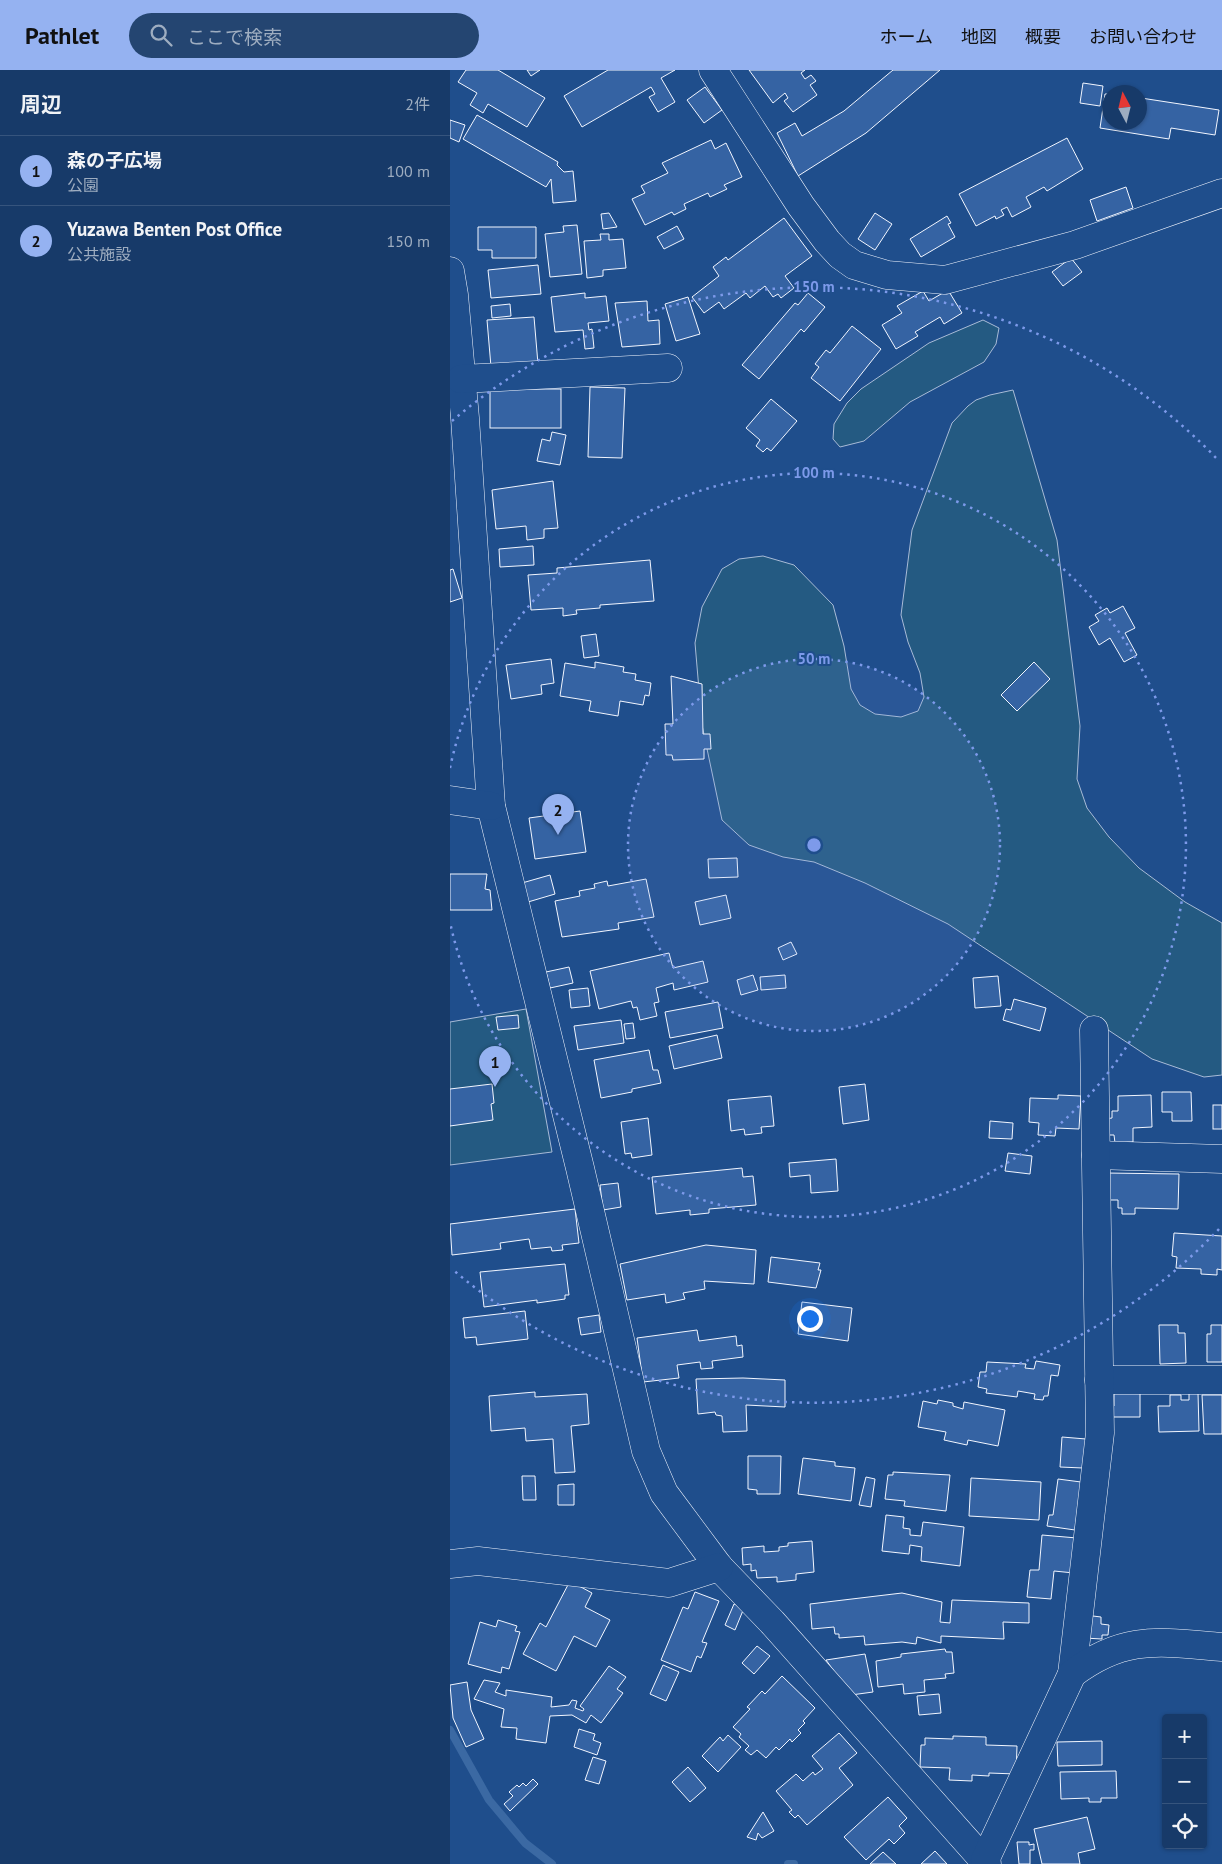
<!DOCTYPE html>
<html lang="ja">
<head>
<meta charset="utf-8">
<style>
  body { margin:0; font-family:"PT Sans","Noto Sans JP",sans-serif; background:#244571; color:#f1f3f6 }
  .controls { position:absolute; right:15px; bottom:15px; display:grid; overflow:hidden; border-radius:5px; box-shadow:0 1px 4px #0004 }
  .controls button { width:45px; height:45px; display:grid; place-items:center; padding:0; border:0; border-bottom:1px solid #36547d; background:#173a69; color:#f1f3f6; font:25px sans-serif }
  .compass { position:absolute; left:652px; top:15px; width:45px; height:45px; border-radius:50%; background:#173a69; box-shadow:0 1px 4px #0004; rotate:353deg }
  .you { position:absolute; left:359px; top:1248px; width:18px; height:18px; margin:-12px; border:4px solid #fff; border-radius:50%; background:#1a73e8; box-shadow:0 0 0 8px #1a73e833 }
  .badge { display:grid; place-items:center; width:32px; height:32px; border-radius:50%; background:#95b2f1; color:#111; font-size:16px; font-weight:700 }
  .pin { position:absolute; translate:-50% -41px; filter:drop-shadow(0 1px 2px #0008) }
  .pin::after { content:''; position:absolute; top:26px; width:18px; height:15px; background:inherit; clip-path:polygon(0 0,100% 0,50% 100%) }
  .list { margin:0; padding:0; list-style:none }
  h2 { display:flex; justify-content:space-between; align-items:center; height:65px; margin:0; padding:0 20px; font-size:21px }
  h2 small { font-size:16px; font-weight:400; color:#9eadc0 }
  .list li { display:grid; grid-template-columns:32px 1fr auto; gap:15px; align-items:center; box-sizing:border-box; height:70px; padding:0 20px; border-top:1px solid #36547d }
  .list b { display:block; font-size:19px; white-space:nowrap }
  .list p { margin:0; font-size:16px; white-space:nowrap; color:#9eadc0 }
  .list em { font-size:16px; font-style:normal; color:#9eadc0 }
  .icon { flex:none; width:28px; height:28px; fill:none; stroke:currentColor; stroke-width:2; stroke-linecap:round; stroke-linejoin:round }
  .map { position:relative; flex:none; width:772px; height:1794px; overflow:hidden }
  header { display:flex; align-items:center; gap:30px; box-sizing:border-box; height:70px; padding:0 25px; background:#95b2f1; color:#111 }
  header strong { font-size:24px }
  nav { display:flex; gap:28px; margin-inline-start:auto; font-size:18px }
  .search { width:350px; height:45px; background:#244571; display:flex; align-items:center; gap:12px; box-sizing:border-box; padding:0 18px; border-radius:28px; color:#9eadc0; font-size:19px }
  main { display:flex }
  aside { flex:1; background:#173a69 }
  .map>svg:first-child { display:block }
  .green { fill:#245a82; stroke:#a8bbd7 }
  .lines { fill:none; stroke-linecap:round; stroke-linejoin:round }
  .stream { stroke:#3b69a3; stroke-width:8 }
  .building { fill:#3563a3; stroke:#f2f6ff }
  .minor-casing { stroke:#f2f6ff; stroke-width:29 }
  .minor { stroke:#1f4e8c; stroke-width:28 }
  .ring { fill:none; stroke:#7d9aea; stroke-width:2.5; stroke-dasharray:2.5 5 }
  .centre { fill:#7d9aea; stroke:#1f4e8c; stroke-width:2.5 }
  .ring-label { font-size:15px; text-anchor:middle; font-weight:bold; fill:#7d9aea; stroke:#1f4e8c; stroke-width:4; stroke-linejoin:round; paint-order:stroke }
</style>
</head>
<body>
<header>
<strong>Pathlet</strong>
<div class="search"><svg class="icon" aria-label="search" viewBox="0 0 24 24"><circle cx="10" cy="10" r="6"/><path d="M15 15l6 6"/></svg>ここで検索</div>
<nav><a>ホーム</a><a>地図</a><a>概要</a><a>お問い合わせ</a></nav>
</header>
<main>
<aside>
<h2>周辺<small>2件</small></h2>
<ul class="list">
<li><span class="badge">1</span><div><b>森の子広場</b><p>公園</p></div><em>100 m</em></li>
<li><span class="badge">2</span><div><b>Yuzawa Benten Post Office</b><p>公共施設</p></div><em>150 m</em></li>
</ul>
</aside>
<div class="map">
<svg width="772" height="1794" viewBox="0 0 772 1794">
  <rect width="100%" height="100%" fill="#1f4e8c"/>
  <g class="green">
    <path d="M533 250 549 258 546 274 534 292 460 332 414 371 390 377 383 369 384 354 397 333 411 319 479 273Z"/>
    <path d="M563 320 607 470 630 656 627 709 637 738 659 767 689 798 735 832 772 853V1005L754 1007 702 989 498 854 415 813 364 792 333 787 299 775 272 750 252 655 245 573 252 537 272 499 289 489 313 486 344 495 383 535 394 576 401 619 410 635 425 644 451 647 468 641 474 627 470 603 458 572 451 545 462 460 502 353 518 336 526 330 540 325Z"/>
    <path d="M76 939 102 1082 0 1095V952Z"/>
  </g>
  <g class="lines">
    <g class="stream">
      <path d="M0 1660 39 1730 75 1773 102 1794"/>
      <path d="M338 1794H344"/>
    </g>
  </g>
  <g class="building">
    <path d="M16 0H48L95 28 77 57 38 34 33 43 20 35 27 23 8 12Z"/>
    <path d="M77 0H90L81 6Z"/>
    <path d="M158 0H225L211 8 225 32 208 42 199 27 205 24 201 17 132 57 114 26Z"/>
    <path d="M299 0H355L351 3 355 9 361 5 366 11 360 15 367 25 343 42 334 31 338 28 335 23 323 33Z"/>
    <path d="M443 0H490L416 63 348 106 327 63 345 53 352 66 394 41Z"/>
    <path d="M633 13 653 16 650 36 630 33Z"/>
    <path d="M255 17 272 40 254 53 237 30Z"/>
    <path d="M655 24H660V52H690V25L691 28 769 40 765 65 721 58 719 69 650 58Z"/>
    <path d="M27 45 108 92 107 95 114 102 123 101 126 131 103 133 101 109 96 117 13 69Z"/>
    <path d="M0 50 15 55 9 72 0 68Z"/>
    <path d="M617 68 633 99 597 121 594 117 576 127 581 137 562 147 557 137 551 140 554 145 546 149 545 146 526 156 509 124Z"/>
    <path d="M261 70 265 79 276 73 292 107 274 115 277 119 260 127 258 123 234 134 236 139 224 145 222 142 195 155 182 129 195 123 191 116 218 103 212 93Z"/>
    <path d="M676 117 683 138 647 151 640 130Z"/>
    <path d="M159 143 167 157 153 159 151 144Z"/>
    <path d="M425 143 442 154 425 180 408 169Z"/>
    <path d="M497 146 501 153 498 154 505 167 471 187 460 169Z"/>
    <path d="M334 148 362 186 335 206 344 218 331 228 328 224 323 227 315 216 300 228 296 223 274 239 269 232 254 243 242 227 269 206 263 197 276 187 278 190Z"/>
    <path d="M127 155 132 204 100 207 95 164 114 162 113 156Z"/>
    <path d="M227 156 234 169 214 179 207 167Z"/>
    <path d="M28 157H86V188H42V180H28Z"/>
    <path d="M150 164H159V170L173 169 176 198 153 200V206L137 208 134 171 151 170Z"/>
    <path d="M621 188 632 202 613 216 602 202Z"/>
    <path d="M88 195 91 224 41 228 38 200Z"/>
    <path d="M498 220 512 243 494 254 490 247 465 262 468 266 446 279 432 255 452 243 447 236 473 221 479 231Z"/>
    <path d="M135 223V228L156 226 159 251 138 253 139 260 142 259 144 278 135 279 133 260 105 262 101 227Z"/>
    <path d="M358 223 375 237 354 262 351 259 309 309 292 295 345 233 348 235Z"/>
    <path d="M238 227 250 264 226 271 215 234Z"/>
    <path d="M197 231 198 251 209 250 210 274 172 277 165 233Z"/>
    <path d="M60 234 61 246 42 248 41 236Z"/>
    <path d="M84 247 88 294 41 297 37 250Z"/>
    <path d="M402 256 431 279 390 331 361 308 369 297 365 294 376 280 380 283Z"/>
    <path d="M140 317 175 318 172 388 138 387Z"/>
    <rect x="40" y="319" width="71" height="39"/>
    <path d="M321 329 347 351 321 381 317 378 313 382 306 376 310 370 296 358Z"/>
    <path d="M102 362 116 365 110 395 87 391 92 369 100 371Z"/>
    <path d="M103 411 108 458 94 459V468L77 470 76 456 46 459 42 420Z"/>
    <path d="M83 476 84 495 50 497 49 479Z"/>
    <path d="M200 490 204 531 150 535V538L126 540 127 544 113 546V538L81 540 78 505 107 503V498Z"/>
    <path d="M3 499 12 528 0 532V500Z"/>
    <path d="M673 536 685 558 675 563 687 585 674 592 660 568 649 575 639 557 649 551 645 545 657 538 660 543Z"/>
    <path d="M146 564 149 586 134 588 131 566Z"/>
    <path d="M101 589 104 613 91 615 92 624 61 629 56 595Z"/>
    <path d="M145 592 174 597 173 602 186 604 185 610 201 613 199 626 195 625 193 635 170 631 168 646 139 641 141 631 110 626 115 593 145 598Z"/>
    <path d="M584 592 600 609 567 641 551 625Z"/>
    <path d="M221 606 252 614 253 664H260L261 679H254V689L223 690 222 685H216L215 654H223Z"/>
    <path d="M130 741 136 782 85 789 79 748Z"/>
    <path d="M287 788 288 807 259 808 258 789Z"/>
    <path d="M0 804H37L35 819 40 820 42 840H0Z"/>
    <path d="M100 805 105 824 78 832 72 813Z"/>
    <path d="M196 809 204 847 168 853 169 859 112 867 105 831 130 826 129 821 145 818 144 814 157 811 158 816Z"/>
    <path d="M276 825 281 848 250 855 245 832Z"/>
    <path d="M341 872 347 884 333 890 328 878Z"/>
    <path d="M219 883 223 898 253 891 258 912 224 920 223 913 206 918 209 932 204 933 207 946 190 950 187 937 183 938 181 931 149 939 140 901Z"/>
    <path d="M119 897 123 913 100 918 96 902Z"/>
    <path d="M303 905 308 920 291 925 287 910Z"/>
    <path d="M335 905 336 918 311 920 310 907Z"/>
    <path d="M548 906 551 936 525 938 523 908Z"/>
    <path d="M138 918 140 936 121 938 119 920Z"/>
    <path d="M564 929 596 938 590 961 553 950 556 939 561 940Z"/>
    <path d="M268 932 273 958 220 968 215 942Z"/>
    <path d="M68 945 69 958 48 960 46 947Z"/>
    <path d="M171 950 174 973 128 980 124 956Z"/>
    <path d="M183 953 185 968 176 969 174 954Z"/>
    <path d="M267 965 272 988 224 999 219 976Z"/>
    <path d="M199 980 203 1000H208L211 1013 182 1019V1022L151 1028 144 990Z"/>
    <path d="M42 1014 44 1033 41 1034 43 1050 0 1056V1019Z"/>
    <path d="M415 1014 419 1050 393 1054 389 1017Z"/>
    <path d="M712 1022H741L742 1051H722V1042H712Z"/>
    <path d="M608 1025 631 1026 629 1059 606 1058 605 1066 588 1065 589 1053 579 1052 580 1028 608 1029Z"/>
    <path d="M701 1025 702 1057 683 1058V1072L665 1073 664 1065H654V1049L662 1048V1041H668V1026Z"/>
    <path d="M321 1026 324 1056 311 1057 312 1063 295 1065 294 1059 281 1061 278 1030Z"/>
    <rect x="763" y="1035" width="9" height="24"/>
    <path d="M198 1048 202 1085 182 1088 181 1083 175 1084 171 1052Z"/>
    <path d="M540 1051 563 1053 562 1069 539 1068Z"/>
    <path d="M558 1083 582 1086 580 1104 555 1101Z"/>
    <path d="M386 1089 388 1121 361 1123 360 1105 340 1107 339 1093Z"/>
    <path d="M292 1098 293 1107 303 1106 306 1135 259 1139V1143L240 1145V1140L206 1144 202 1107Z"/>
    <path d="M656 1103 729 1104 728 1139 685 1138V1144H672V1138H668V1130H656Z"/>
    <path d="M168 1113 171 1137 153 1140 150 1115Z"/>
    <path d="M125 1139 129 1173 112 1175 113 1180 102 1181 101 1177 81 1179 79 1169 50 1173 51 1179 2 1185 0 1154Z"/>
    <path d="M724 1163 772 1166V1200L767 1199V1205L751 1204V1199L726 1198 727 1187 722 1186Z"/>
    <path d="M256 1175 306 1180 304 1214 254 1211 255 1219 233 1223 235 1229 216 1233 215 1224 177 1230 170 1194Z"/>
    <path d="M321 1187 370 1193 368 1200H371L366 1218 318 1212Z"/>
    <path d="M115 1194 119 1225H115V1229L87 1233V1230L34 1237 30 1202Z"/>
    <path d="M352 1232 402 1238 398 1271 348 1264Z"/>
    <path d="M75 1241 78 1269 27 1275 26 1267 15 1268 13 1248Z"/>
    <path d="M149 1245 151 1262 131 1265 128 1248Z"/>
    <path d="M709 1255H728V1263H735L736 1293 710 1294Z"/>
    <path d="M761 1255H772V1292H757V1264H761Z"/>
    <path d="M247 1260 249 1271 286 1266 287 1276 292 1275 293 1287 262 1291 263 1298 251 1299 250 1292 227 1295 229 1308 193 1312 187 1268Z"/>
    <path d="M586 1291 610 1295 608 1306 601 1305 598 1326H594L593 1330 584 1329 585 1324 568 1321 567 1327 536 1323 537 1319 528 1317 530 1302H536L537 1292 576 1294 575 1298 584 1299Z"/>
    <path d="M293 1308 335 1310V1337L296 1335 297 1361 273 1362 272 1346 266 1345 265 1342 248 1344 246 1309Z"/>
    <path d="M690 1318V1347H661V1336H664V1319Z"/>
    <path d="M85 1322V1327L137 1324 139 1354 121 1356 125 1402 105 1403 103 1369 76 1371 75 1358 41 1361 39 1326Z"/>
    <path d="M739 1323H748L749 1361 709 1362 708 1336H720V1325H731V1330H739Z"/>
    <path d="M752 1325H772V1364H754Z"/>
    <path d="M488 1330 503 1333V1336L513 1339 514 1332 555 1340 548 1376 518 1370 517 1375 494 1370 496 1362 468 1357 473 1331 487 1334Z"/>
    <path d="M612 1367 636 1369 633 1398 610 1397Z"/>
    <path d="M298 1386H331L330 1424H307V1420L298 1419Z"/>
    <path d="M353 1388 385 1392V1396L405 1398 401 1431 348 1424Z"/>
    <path d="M443 1402 500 1405 496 1441 454 1436 455 1431 435 1429 438 1405H443Z"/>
    <path d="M72 1406H85L86 1430H73Z"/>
    <path d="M416 1407 425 1409 421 1437 409 1435Z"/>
    <path d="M521 1408 591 1412 589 1450 519 1446Z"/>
    <path d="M608 1409 631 1412 625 1460 597 1456 599 1445H603Z"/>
    <path d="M124 1414V1435H108V1415Z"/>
    <path d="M436 1445 454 1447 453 1458 460 1459V1465L471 1466 473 1452 514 1457 510 1496 471 1491 472 1477 460 1475 459 1484 432 1481Z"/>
    <path d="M592 1465 627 1468 624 1503 604 1501 601 1529 577 1527 580 1500H589Z"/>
    <path d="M362 1471 364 1502 346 1504V1510L327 1512V1507L307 1508 306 1500 301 1501V1494L293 1495 292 1478 314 1476V1482L329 1481V1477L338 1476V1473Z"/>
    <path d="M120 1511 142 1523 135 1537 160 1550 146 1577 124 1566 106 1601 73 1584 90 1553 96 1557Z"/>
    <path d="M245 1522 269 1531 252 1572 257 1573 251 1588 247 1586 241 1602 211 1590 233 1537 238 1539Z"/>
    <path d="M452 1523 492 1532 490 1552 500 1553 502 1530 579 1533V1553L553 1552 554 1569 491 1566V1573L467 1567 466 1574 452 1572 415 1575 414 1566 389 1568V1564H385L384 1557 362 1559 360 1534Z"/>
    <path d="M284 1534 294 1538 285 1560 275 1555Z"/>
    <path d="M635 1545 651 1547V1554L659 1555 658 1565H652V1569L634 1568Z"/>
    <path d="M48 1550 67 1556 65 1561 70 1562 59 1599 52 1597 51 1603 18 1594 30 1552 46 1557Z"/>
    <path d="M307 1576 320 1586 304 1604 292 1593Z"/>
    <path d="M495 1579 496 1582H502L504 1603 495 1604 496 1608 474 1610 475 1622 454 1624 453 1614 428 1617 426 1591 451 1587V1584Z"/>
    <path d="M415 1584 423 1622 401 1625 376 1590Z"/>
    <path d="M213 1595 229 1602 216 1631 200 1624Z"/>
    <path d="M159 1596 176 1607 167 1619 173 1623 151 1653 141 1645 136 1653 122 1645 100 1646 96 1673 66 1669 67 1658 51 1657 54 1639 24 1629 34 1610 50 1613 45 1622 56 1626V1620L102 1627 101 1637 119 1635 122 1630 127 1631 125 1638 133 1641 134 1639 130 1636Z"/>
    <path d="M332 1606 365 1638 353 1651 355 1653 348 1660 351 1663 342 1672 340 1669 329 1680 326 1677 316 1688 307 1680 301 1685 295 1680 299 1676 289 1667 291 1664 283 1657 300 1639 297 1637 312 1621 315 1624Z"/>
    <path d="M17 1612 21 1640 34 1669 16 1677 3 1648 0 1615Z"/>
    <path d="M489 1624 491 1643 469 1645 467 1626Z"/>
    <path d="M129 1659 145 1664 143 1670 151 1673 147 1685 124 1677Z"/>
    <path d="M389 1663 407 1683 389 1698 403 1715 357 1755 348 1745 345 1748 339 1742 342 1740 326 1721 346 1704 353 1711 363 1702 365 1705 373 1699 362 1686Z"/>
    <path d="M278 1665 291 1677 268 1702 252 1686 270 1667 273 1671Z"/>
    <path d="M503 1666 536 1667V1675L567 1676 566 1704 539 1703V1706L522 1705V1711L499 1710 500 1698 470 1697 471 1675H475V1668L503 1669Z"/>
    <path d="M652 1671V1695L608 1696 607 1672Z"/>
    <path d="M143 1687 156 1691 149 1714 135 1710Z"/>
    <path d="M238 1697 256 1718 240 1732 222 1712Z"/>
    <path d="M666 1701 667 1728H651V1732H639V1728L611 1729 610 1702Z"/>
    <path d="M83 1709 88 1714 60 1741 54 1734 63 1726 59 1722 67 1715 69 1717 73 1713 76 1716Z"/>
    <path d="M438 1727 457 1748 449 1756 455 1763 444 1774 439 1769 416 1790 394 1767Z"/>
    <path d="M313 1742 324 1761 312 1768 308 1763 306 1770 297 1767Z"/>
    <path d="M637 1747 645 1779 628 1783 630 1794H592L584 1759Z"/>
    <path d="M567 1772H579V1775L584 1774V1780H580V1794H569Z"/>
    <path d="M485 1781 497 1794H471Z"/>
    <path d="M433 1782 446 1794H420Z"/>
  </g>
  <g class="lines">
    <g class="minor-casing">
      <g id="minor">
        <path d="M263 0 351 136 377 171 390 185 404 195 437 205 495 210 625 175 772 123"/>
        <path d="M0 201 4 225 15 348 41 736 130 1098 196 1381 214 1423 269 1497 322 1552 537 1794"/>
        <path d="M11 309 218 298"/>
        <path d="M0 730 41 736"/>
        <path d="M646 1085 772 1089"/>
        <path d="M649 1310H772"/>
        <path d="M0 1494 28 1491 219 1513 269 1497"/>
        <path d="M622 1604 650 1363 644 960"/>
        <path d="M535 1790 622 1604C675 1564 710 1572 772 1577"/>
      </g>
    </g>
    <use href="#minor" class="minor"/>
  </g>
  <circle cx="364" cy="775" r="186" fill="#7d9aea" fill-opacity=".12"/>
  <g class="ring">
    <circle cx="364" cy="775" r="186"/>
    <path d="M0 698A372 372 0 1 1 0 852"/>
    <path d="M769 1159A558 558 0 0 1 2 1199M2 351A558 558 0 0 1 769 391"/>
  </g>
  <circle cx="364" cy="775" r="8" class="centre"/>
  <g class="ring-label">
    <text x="364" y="222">150 m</text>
    <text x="364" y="408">100 m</text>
    <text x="364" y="594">50 m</text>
  </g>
</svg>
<div class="controls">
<button>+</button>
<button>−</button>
<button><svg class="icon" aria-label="locate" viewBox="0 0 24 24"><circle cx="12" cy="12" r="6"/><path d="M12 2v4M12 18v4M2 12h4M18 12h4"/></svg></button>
</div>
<svg class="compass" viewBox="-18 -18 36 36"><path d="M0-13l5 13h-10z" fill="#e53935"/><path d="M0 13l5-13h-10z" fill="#9eadc0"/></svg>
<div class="you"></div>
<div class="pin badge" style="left:45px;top:1017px">1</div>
<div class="pin badge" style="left:108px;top:765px">2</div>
</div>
</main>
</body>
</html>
